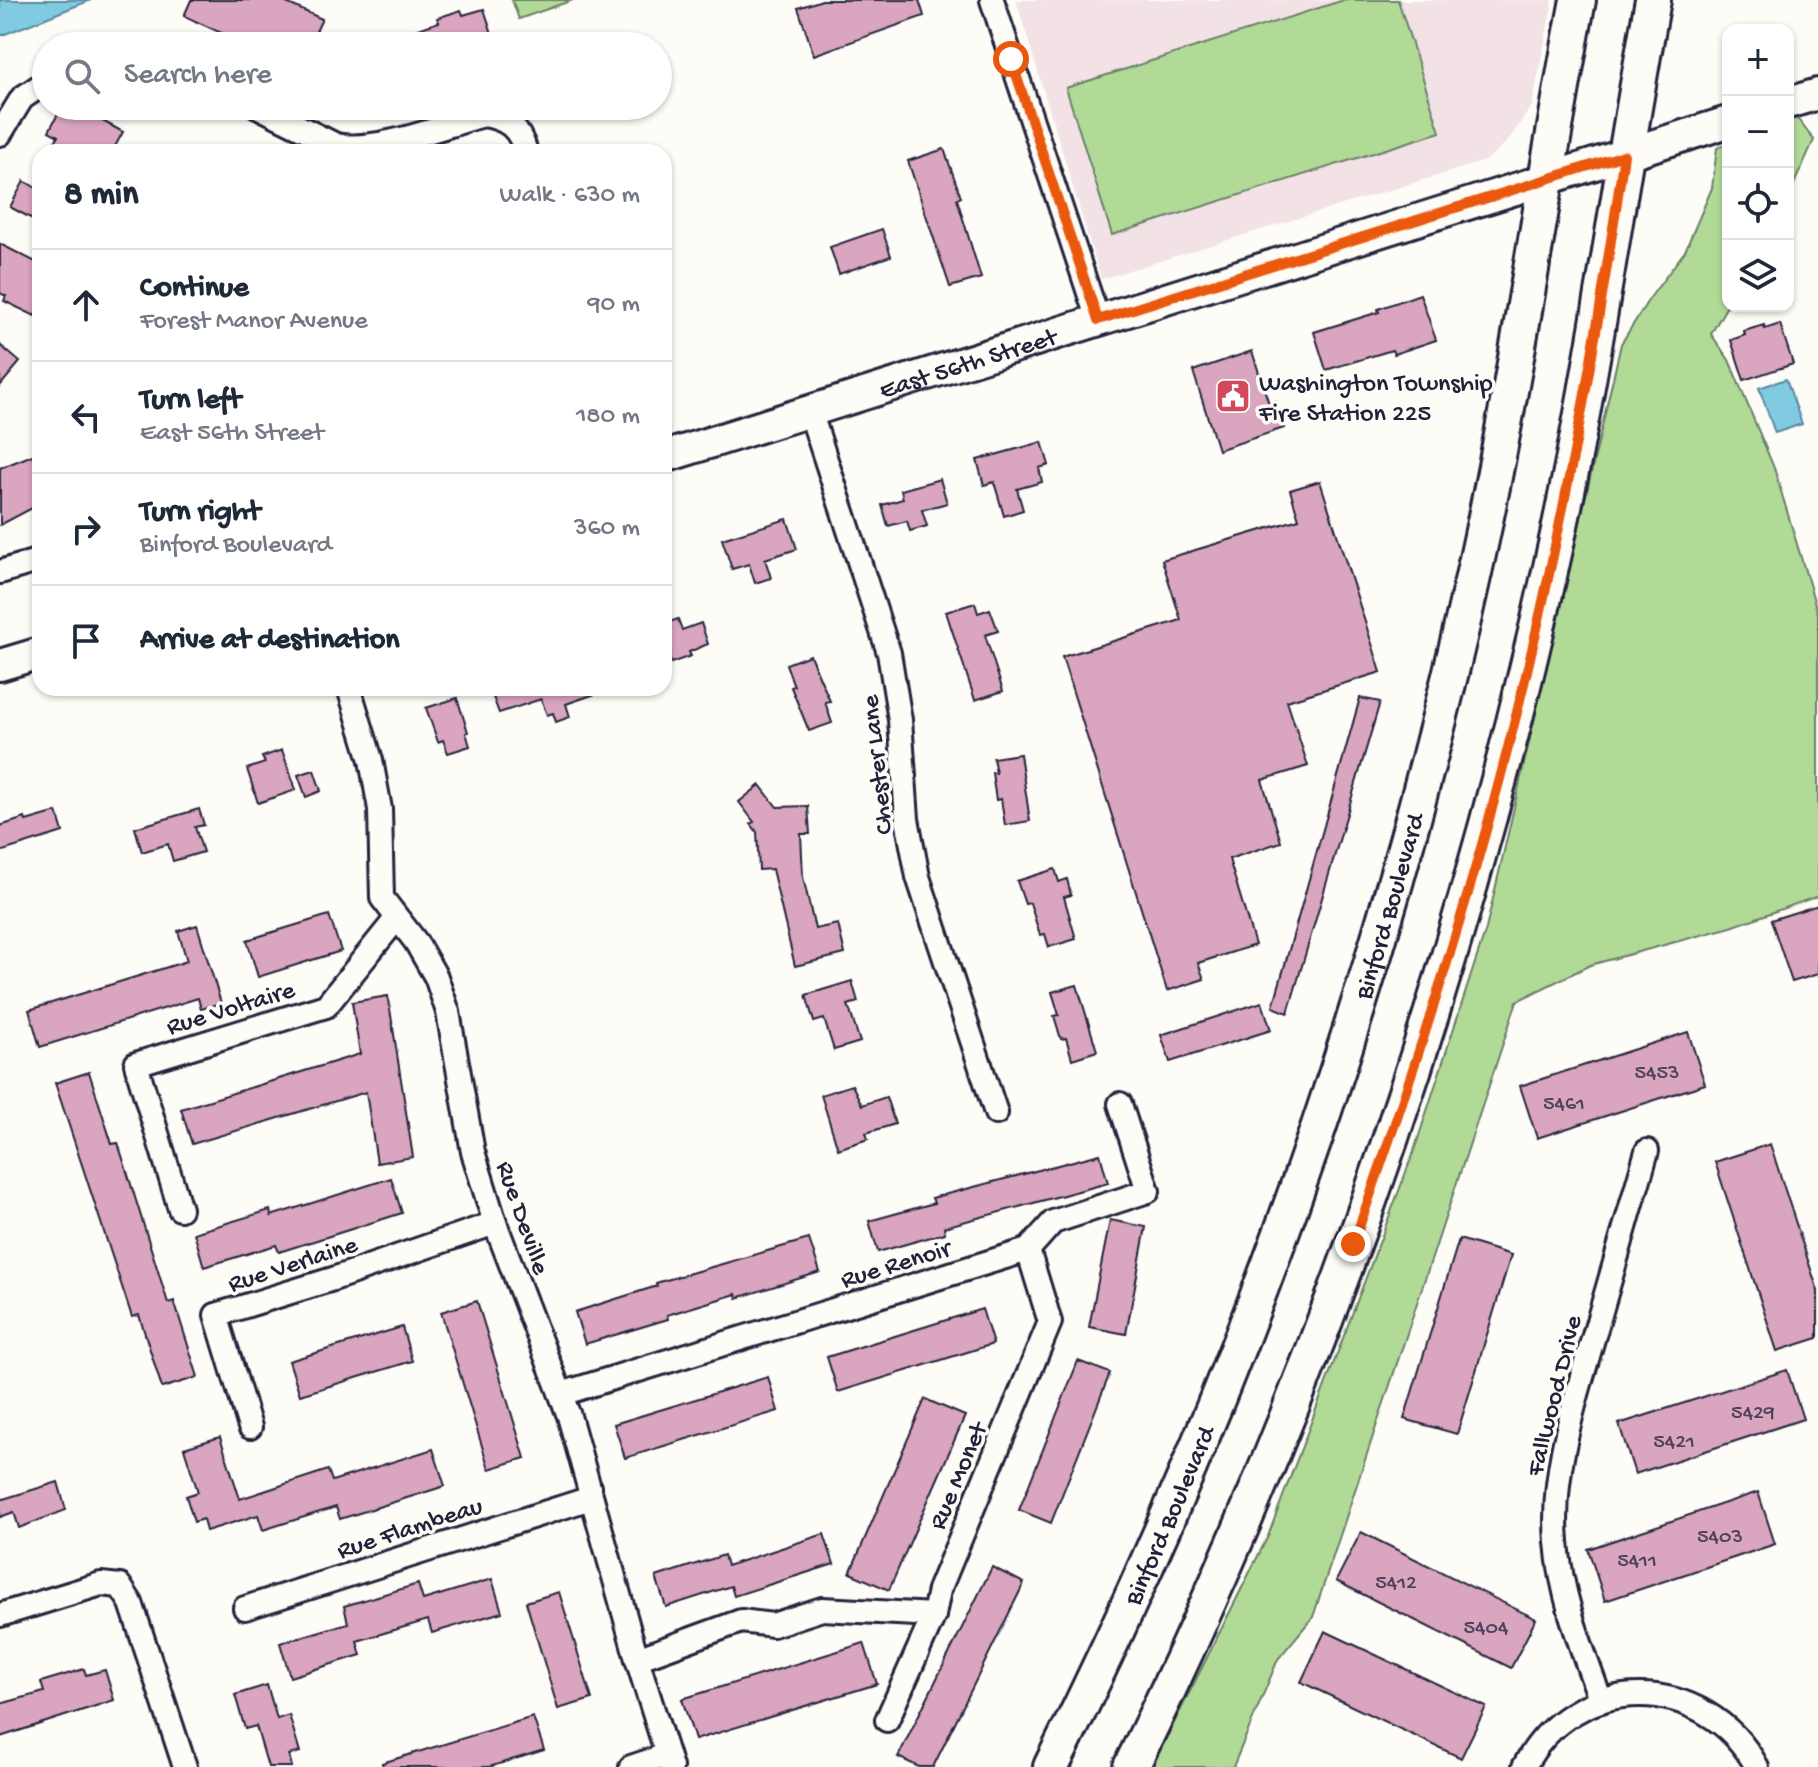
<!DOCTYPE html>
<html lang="en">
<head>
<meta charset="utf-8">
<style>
  body { margin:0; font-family:"Gochi Hand",sans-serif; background:#f2f2f3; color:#1f2937 }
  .controls { position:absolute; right:24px; top:24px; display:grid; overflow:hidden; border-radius:16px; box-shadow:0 2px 6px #0004 }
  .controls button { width:72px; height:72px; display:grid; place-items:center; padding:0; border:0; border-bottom:2px solid #e0e1e3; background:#fff; color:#1f2937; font:40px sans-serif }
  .stop { position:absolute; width:24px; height:24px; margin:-18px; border:6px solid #ea580c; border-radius:50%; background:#fff }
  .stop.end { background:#ea580c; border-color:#fff; box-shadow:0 2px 8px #0008 }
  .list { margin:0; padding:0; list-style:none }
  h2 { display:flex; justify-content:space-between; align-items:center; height:104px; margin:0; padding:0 32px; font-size:34px }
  h2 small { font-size:26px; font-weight:400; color:#747a83 }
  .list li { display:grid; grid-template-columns:52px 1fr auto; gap:24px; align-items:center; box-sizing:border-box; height:112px; padding:0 32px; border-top:2px solid #e0e1e3 }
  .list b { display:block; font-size:30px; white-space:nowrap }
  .list p { margin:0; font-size:26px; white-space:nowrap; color:#747a83 }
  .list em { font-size:26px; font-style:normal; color:#747a83 }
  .icon { flex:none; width:44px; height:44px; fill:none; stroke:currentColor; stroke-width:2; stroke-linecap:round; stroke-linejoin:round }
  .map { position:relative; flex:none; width:1818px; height:1767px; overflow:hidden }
  .search { position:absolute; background:#fff; box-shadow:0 2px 6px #0004; left:32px; top:32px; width:640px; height:88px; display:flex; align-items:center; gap:20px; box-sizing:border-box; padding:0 28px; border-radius:44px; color:#747a83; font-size:30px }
  .panel { position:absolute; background:#fff; box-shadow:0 2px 6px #0004; left:32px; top:144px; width:640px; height:552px; border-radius:24px }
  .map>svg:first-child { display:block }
  .built { fill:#f2e2e6 }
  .green { fill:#b2da97; stroke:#6a7e69; stroke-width:2 }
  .water { fill:#80cbe1; stroke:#5a879f; stroke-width:2 }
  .building { fill:#daa5be; stroke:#22223b; stroke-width:2 }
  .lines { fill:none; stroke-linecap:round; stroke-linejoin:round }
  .street-casing { stroke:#22223b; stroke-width:28 }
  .secondary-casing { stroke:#22223b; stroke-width:36 }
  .primary-casing { stroke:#22223b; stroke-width:40 }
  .street { stroke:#fdfcf7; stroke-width:22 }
  .secondary { stroke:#fdfcf7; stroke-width:30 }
  .primary { stroke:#fdfcf7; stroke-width:34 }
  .route { stroke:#ea580c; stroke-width:10 }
  .labels { text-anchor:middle; stroke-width:7; stroke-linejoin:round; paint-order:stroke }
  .number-label { font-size:22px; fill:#50435c }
  .street-label { font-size:26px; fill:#22223b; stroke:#fdfcf7 }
  .poi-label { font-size:26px; fill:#22223b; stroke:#fdfcf7; text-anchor:start }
</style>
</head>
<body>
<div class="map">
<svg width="1818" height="1767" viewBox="0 0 1818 1767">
  <rect width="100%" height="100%" fill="#fdfcf7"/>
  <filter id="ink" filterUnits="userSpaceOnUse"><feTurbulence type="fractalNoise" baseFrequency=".0125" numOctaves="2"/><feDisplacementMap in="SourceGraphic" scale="16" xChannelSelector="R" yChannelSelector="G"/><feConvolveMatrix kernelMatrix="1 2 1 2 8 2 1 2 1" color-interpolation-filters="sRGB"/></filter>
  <g filter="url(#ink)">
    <path class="built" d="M1016 0H1553L1532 106 1507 142 1485 161 1101 279Z"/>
    <g class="green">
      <path d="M512 0H573L519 19Z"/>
      <path d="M1344 0H1398L1440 132 1112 235 1066 88Z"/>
      <path d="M1792 112 1814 140 1788 197V114Z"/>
      <path d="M1728 143V304L1711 334 1729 360 1774 468 1818 614V896L1731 927 1590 965 1517 1001 1313 1617 1278 1659 1233 1767H1152L1268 1536 1414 1151 1486 929 1621 344 1649 299 1685 251 1712 188 1717 148Z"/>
    </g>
    <g class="water">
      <path d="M0 0H91L0 36Z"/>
      <path d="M1786 379 1802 424 1775 433 1759 388Z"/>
    </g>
    <g class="building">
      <path d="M191 0H280L322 19 309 46H250L184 16Z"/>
      <path d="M822 0H919L924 16 814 55 798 8Z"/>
      <path d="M484 9 496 46H377L376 43 439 22 437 18 461 10 463 15Z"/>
      <path d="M62 106H75L123 132 112 152H50L58 136 49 131Z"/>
      <path d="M944 149 961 197 957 199 981 278 950 287 908 161Z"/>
      <path d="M24 181 40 190V223L10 207Z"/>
      <path d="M882 229 891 256 839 274 830 247Z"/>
      <path d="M0 244 40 264V306L35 316 4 301 6 296 0 293Z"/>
      <path d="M1420 294 1436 340 1394 354 1392 350 1326 370 1314 332 1379 312 1378 309Z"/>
      <path d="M1780 324 1793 364 1744 380 1731 340 1745 335 1744 331 1764 325 1765 329Z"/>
      <path d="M0 345 20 362 0 386Z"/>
      <path d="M1252 351 1269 404 1276 402 1284 428 1218 450 1193 371Z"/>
      <path d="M1042 442 1049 465 1039 468 1042 482 1017 489 1023 510 1004 516 994 482 984 485 977 460Z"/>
      <path d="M40 452V504L0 525V468Z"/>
      <path d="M940 479 947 503 922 510 927 526 910 531 907 521 888 526 882 505 903 499 901 490Z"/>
      <path d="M1320 481 1381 672 1287 701 1308 766 1262 780 1281 842 1229 859 1255 945 1198 963 1204 979 1167 991 1062 657 1181 620 1162 560 1299 519 1290 490Z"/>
      <path d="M787 519 797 549 765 559 771 578 755 583 749 564 732 569 722 539Z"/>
      <path d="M975 603 978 613 990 609 998 631 985 635 1003 691 975 700 946 612Z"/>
      <path d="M678 619 682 630 701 623 708 644 689 652 691 656 671 663 664 643V624Z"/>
      <path d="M810 655 830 701 825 702 832 723 809 731 791 687 794 686 786 664Z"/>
      <path d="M519 688H604V691L566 704 570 717 556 722 553 713 547 715 541 699 499 713 493 697Z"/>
      <path d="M457 698 468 732 466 733 470 746 448 753 443 740 438 742 426 708Z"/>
      <path d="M1360 698 1380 702 1288 1013 1273 1007Z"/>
      <path d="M282 750 296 790 258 803 247 769 265 763 262 757Z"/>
      <path d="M1020 754 1030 821 1005 825 1001 799 996 800 992 773H996L993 758Z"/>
      <path d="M314 770 321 791 306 797 298 775Z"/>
      <path d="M760 785 777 807 808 806 810 834H801L803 877 815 929 838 924 845 954 795 966 772 869 759 870 757 832 751 824 754 822 739 802Z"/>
      <path d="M199 809 204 825 195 827 203 852 173 861 168 844 142 852 135 828Z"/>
      <path d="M57 812 63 832 0 852V826L25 818 26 821Z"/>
      <path d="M1055 869 1059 882 1067 879 1071 895 1064 897 1076 939 1049 947 1045 934 1040 935 1030 903 1025 904 1017 881Z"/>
      <path d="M1818 905V974L1792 982 1771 920Z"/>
      <path d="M329 915 341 951 258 977 247 940Z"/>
      <path d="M197 925 221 1003 201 1009 198 998 40 1047 29 1010 187 961 178 931Z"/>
      <path d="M852 981 858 1002 848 1005 860 1042 834 1050 824 1019 814 1022 806 995Z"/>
      <path d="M1077 985 1097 1051 1072 1059 1066 1038 1061 1039 1054 1016 1059 1015 1052 992Z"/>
      <path d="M388 996 413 1157 377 1163 366 1092 192 1144 181 1109 360 1054 352 1002Z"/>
      <path d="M1262 1002 1271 1030 1170 1062 1161 1035Z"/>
      <path d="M1688 1032 1705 1084 1537 1138 1520 1086Z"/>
      <path d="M89 1072 112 1144 118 1143 168 1303 174 1301 198 1377 162 1388 139 1315 132 1317 55 1083Z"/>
      <path d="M852 1085 862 1105 886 1097 895 1124 866 1133 868 1139 838 1149 821 1095Z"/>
      <path d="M1770 1144 1818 1291V1338L1777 1351 1715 1162Z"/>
      <path d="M1100 1154 1108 1183 944 1227 945 1233 878 1252 869 1221 934 1203 932 1198Z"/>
      <path d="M391 1178 402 1213 279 1252 276 1245 204 1267 194 1233 270 1210 271 1216Z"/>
      <path d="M1110 1220 1146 1227 1126 1334 1089 1327Z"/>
      <path d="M809 1239 820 1272 737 1298 736 1294 667 1315 668 1319 585 1344 575 1312 657 1286 656 1283Z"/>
      <path d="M1459 1239 1511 1255 1457 1434 1404 1419Z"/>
      <path d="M477 1301 525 1458 489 1469 441 1312Z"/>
      <path d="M982 1309 993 1344 838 1392 827 1357Z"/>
      <path d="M402 1327 412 1361 300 1395 289 1361Z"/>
      <path d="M1078 1361 1110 1373 1051 1523 1019 1510Z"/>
      <path d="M1787 1370 1803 1419 1635 1474 1619 1424Z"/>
      <path d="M768 1377 778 1411 625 1458 614 1424Z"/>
      <path d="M925 1399 965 1416 889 1590 850 1573Z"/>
      <path d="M220 1437 240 1499 328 1470 332 1481 433 1449 445 1486 340 1519 336 1507 263 1530 258 1515 206 1531 203 1519 194 1522 186 1496 198 1492 184 1448Z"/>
      <path d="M58 1482 66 1510 19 1528 14 1512 0 1517V1500Z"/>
      <path d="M1758 1492 1775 1544 1605 1601 1588 1549Z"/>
      <path d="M1361 1532 1536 1619 1511 1668 1336 1581Z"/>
      <path d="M824 1534 834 1564 734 1596 731 1586 666 1607 656 1577 724 1555 727 1566Z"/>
      <path d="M992 1567 1024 1583 933 1767H919L898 1757Z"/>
      <path d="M492 1579 502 1612 432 1633 428 1620 357 1641 361 1655 290 1677 280 1643 348 1623 344 1606 418 1584 423 1600Z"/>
      <path d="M559 1592 592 1699 558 1709 526 1602Z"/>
      <path d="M1325 1631 1486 1707 1461 1758 1301 1682Z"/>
      <path d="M864 1643 877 1684 695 1740 682 1699Z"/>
      <path d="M84 1669 86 1675 105 1670 114 1700 0 1737V1704L44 1692 41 1682Z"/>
      <path d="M267 1685 277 1719 289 1715 300 1752 289 1755 292 1767H268L256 1726 245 1729 235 1695Z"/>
      <path d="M533 1717 544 1750 489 1767H383L382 1763Z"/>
    </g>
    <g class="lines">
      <g class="street-casing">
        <g id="street">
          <path d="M992 0 1098 320"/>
          <path d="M257 106 336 145C377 153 442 126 484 115 508 119 519 128 526 152"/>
          <path d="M0 134 22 98 46 82"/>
          <path d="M810 411 889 653 900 720 907 819 918 877 996 1113"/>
          <path d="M0 572 40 560"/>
          <path d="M349 688 371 760 380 809 382 898 416 942 436 977 448 1012 473 1152 495 1223 569 1416 637 1659 671 1767"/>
          <path d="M180 1209 136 1064 326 1006 396 919"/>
          <path d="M561 1394 1028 1250 1053 1222 1148 1191 1120 1104"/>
          <path d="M250 1427 216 1315 333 1279 495 1223"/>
          <path d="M245 1608 591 1498"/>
          <path d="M0 1615 101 1584 120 1586 131 1603 185 1767"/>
          <path d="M637 1659 741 1621 773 1625 822 1609 934 1615"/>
          <path d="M1601 1701C1582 1649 1561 1597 1557 1542 1551 1472 1574 1405 1593 1339 1611 1276 1629 1213 1647 1151"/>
          <path d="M887 1720 934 1615 939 1590 1050 1322 1028 1250"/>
          <path d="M631 1767 667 1755"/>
          <path d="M1524 1767C1574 1670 1706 1672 1757 1767"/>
        </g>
      </g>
      <g class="secondary-casing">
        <g id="secondary">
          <path d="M1788 103 1818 94"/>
          <path id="s1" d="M664 457 1728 122"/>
          <path d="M0 665 40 653"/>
        </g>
      </g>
      <g class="primary-casing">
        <g id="primary">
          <path id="s2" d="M1051 1767C1240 1389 1381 989 1473 577 1516 386 1541 192 1578 0"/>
          <path d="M1131 1767C1318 1386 1458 982 1551 567 1593 380 1618 189 1653 0"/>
        </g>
      </g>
      <use href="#street" class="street"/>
      <use href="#secondary" class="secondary"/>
      <use href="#primary" class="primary"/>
    </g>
  </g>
  <g class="lines" filter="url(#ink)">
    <path class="route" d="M1011 59 1098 320 1624 155C1592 376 1550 596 1491 812 1451 958 1404 1101 1353 1244"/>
  </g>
  <defs>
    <g id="civic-square" transform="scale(1.8)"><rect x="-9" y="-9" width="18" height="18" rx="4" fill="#d1495b" stroke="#fdfcf7"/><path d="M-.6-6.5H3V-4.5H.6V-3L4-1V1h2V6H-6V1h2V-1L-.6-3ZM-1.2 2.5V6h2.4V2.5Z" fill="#fff"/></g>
  </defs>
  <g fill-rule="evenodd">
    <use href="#civic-square" x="1233" y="396"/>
  </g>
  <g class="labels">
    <g class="number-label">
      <text x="1657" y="1078">5453</text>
      <text x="1564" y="1109">5461</text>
      <text x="1753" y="1418">5429</text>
      <text x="1674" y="1447">5421</text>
      <text x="1720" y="1542">5403</text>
      <text x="1637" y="1566">5411</text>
      <text x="1396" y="1588">5412</text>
      <text x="1486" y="1633">5404</text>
    </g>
    <g class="street-label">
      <text dy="9" stroke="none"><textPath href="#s1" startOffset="318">East 56th Street</textPath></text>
      <text transform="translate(875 765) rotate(-96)" y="9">Chester Lane</text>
      <text dy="9" stroke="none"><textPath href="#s2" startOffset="926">Binford Boulevard</textPath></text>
      <text transform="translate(230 1006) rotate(-17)" y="9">Rue Voltaire</text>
      <text transform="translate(525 1217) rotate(71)" y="9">Rue Deville</text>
      <text transform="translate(292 1262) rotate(-18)" y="9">Rue Verlaine</text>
      <text transform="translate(895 1262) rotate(-17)" y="9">Rue Renoir</text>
      <text transform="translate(1552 1395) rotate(-76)" y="9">Fallwood Drive</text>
      <text transform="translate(956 1475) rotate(-67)" y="9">Rue Monet</text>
      <text dy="9" stroke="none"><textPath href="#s2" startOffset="278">Binford Boulevard</textPath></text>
      <text transform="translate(409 1526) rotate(-18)" y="9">Rue Flambeau</text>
    </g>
    <g class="poi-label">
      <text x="1259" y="390">Washington Township<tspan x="1259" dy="30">Fire Station 225</tspan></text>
    </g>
  </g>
</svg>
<div class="controls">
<button>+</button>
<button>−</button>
<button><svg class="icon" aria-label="locate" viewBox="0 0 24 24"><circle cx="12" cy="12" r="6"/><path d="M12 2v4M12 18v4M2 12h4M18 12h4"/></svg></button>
<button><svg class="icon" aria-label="layers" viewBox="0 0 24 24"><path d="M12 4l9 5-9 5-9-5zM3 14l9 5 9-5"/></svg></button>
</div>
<div class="stop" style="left:1011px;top:59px"></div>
<div class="stop end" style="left:1353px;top:1244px"></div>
<div class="search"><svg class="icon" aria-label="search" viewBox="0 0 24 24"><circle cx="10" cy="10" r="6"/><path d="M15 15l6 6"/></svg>Search here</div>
<section class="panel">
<h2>8 min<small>Walk · 630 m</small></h2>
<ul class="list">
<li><svg class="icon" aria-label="ahead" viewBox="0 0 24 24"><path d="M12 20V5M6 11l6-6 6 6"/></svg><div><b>Continue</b><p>Forest Manor Avenue</p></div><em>90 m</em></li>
<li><svg class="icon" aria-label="left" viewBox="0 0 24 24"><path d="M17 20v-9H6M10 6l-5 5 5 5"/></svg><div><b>Turn left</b><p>East 56th Street</p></div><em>180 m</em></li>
<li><svg class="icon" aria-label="right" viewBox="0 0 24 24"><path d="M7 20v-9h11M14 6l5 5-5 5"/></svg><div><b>Turn right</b><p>Binford Boulevard</p></div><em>360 m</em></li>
<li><svg class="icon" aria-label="arrive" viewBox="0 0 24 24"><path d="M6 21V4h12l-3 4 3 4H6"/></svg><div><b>Arrive at destination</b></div></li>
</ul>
</section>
</div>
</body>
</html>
